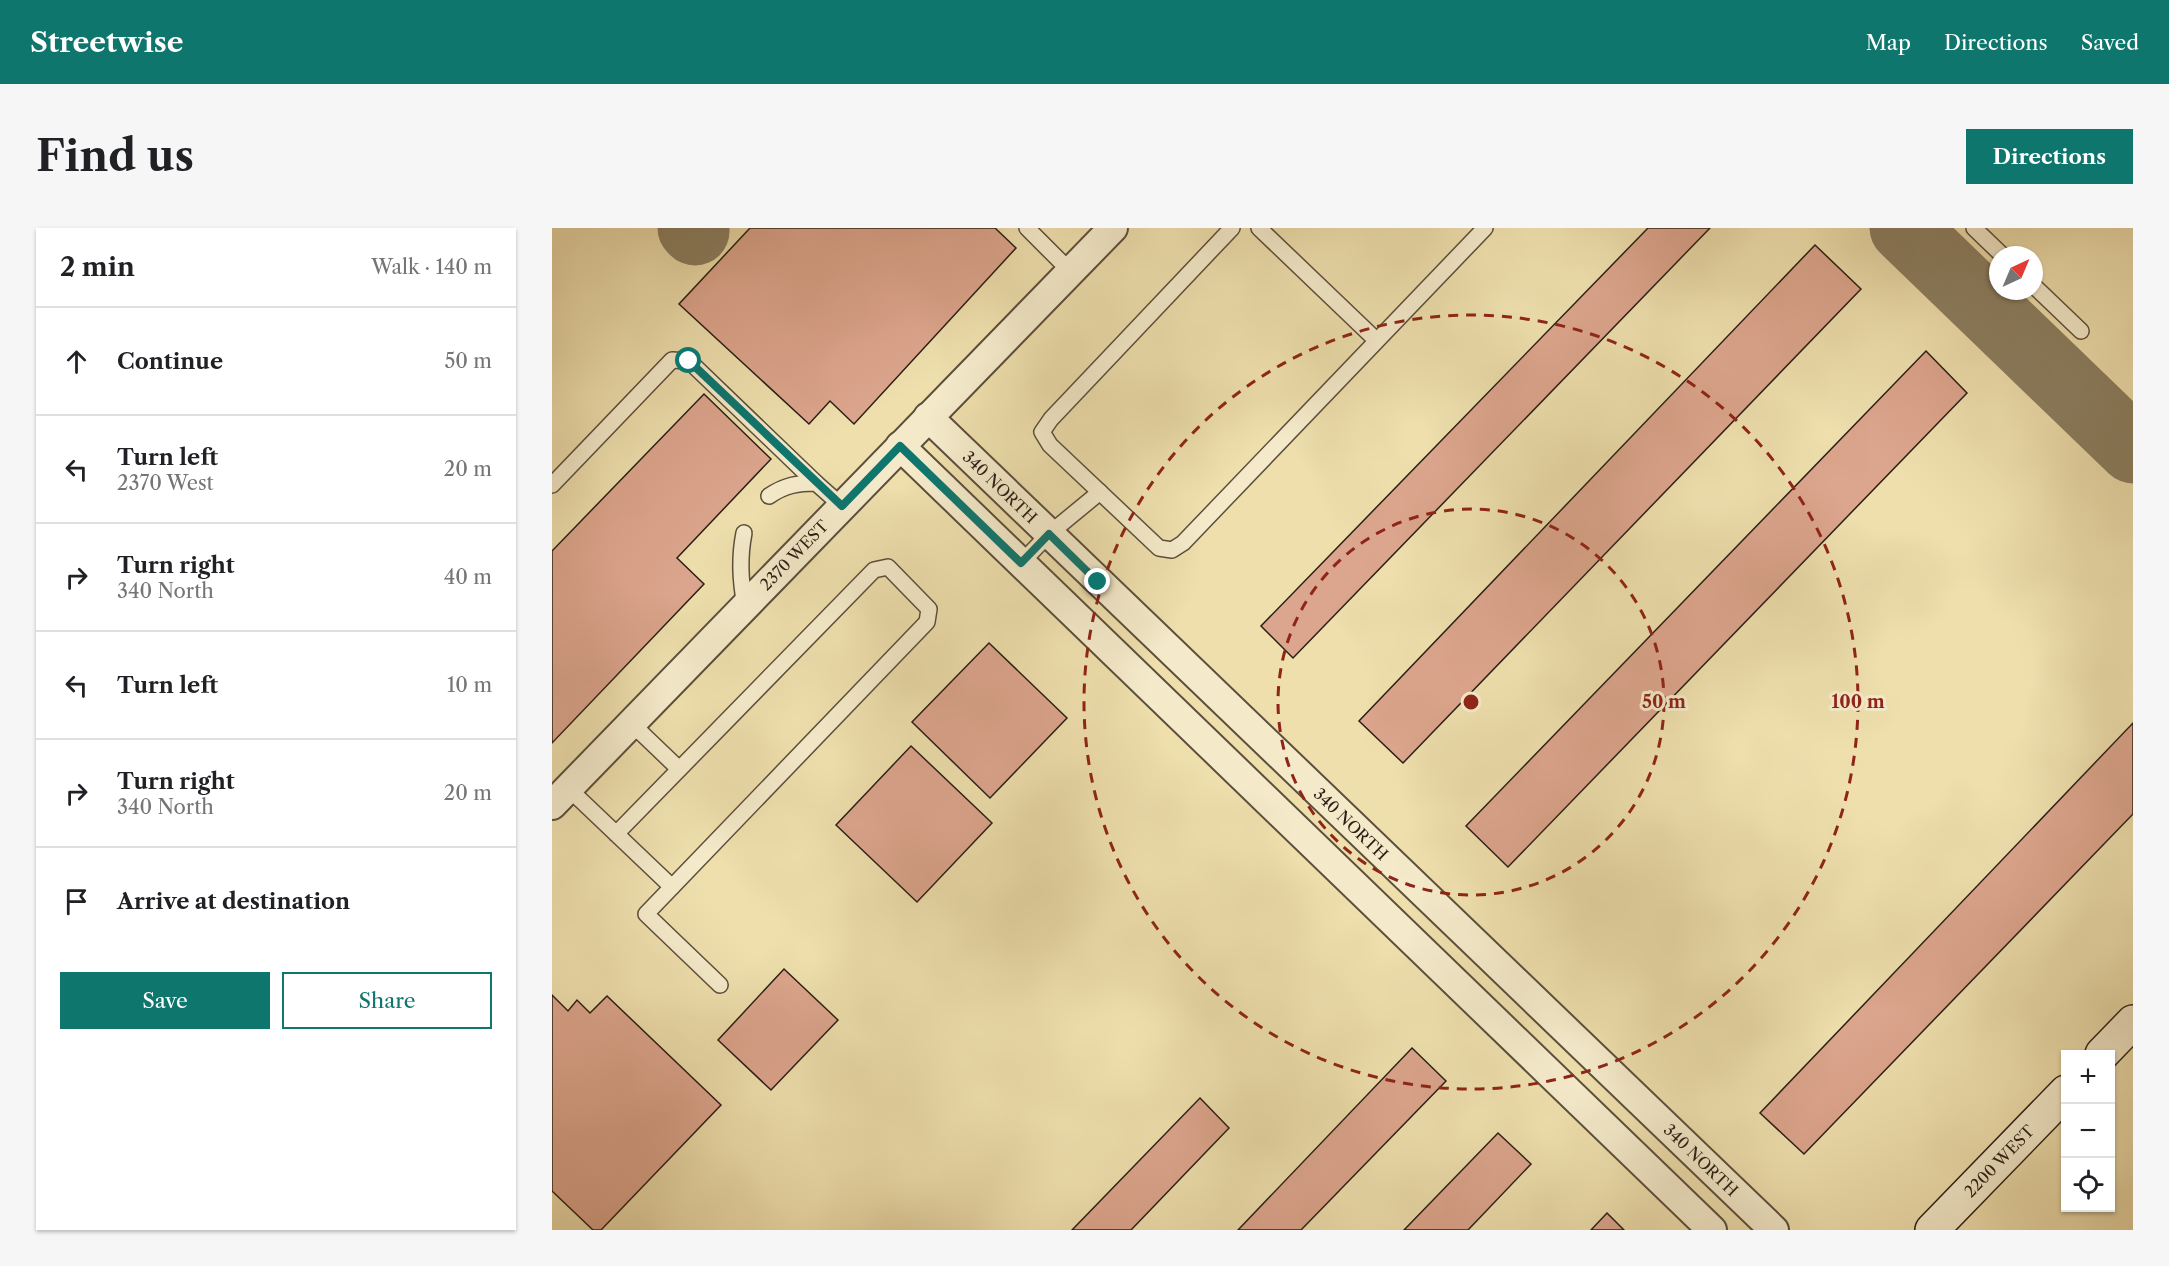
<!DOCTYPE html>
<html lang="en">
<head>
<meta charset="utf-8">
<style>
  body { margin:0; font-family:"Libre Caslon Text",serif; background:#f6f6f6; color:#202124 }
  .controls { position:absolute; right:18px; bottom:18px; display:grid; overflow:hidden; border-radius:0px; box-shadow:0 2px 4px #0004 }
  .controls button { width:54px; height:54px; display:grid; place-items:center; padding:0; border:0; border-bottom:2px solid #e0e0e0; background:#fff; color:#202124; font:30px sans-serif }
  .compass { position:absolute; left:1437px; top:18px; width:54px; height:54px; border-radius:50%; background:#fff; box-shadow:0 2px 4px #0004; rotate:44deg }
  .stop { position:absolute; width:18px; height:18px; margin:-14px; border:4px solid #0f766e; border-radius:50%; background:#fff }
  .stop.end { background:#0f766e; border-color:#fff; box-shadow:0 2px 6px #0008 }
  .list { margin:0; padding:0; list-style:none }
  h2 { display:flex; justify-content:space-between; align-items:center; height:78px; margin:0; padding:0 24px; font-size:26px }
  h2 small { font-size:20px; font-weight:400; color:#757577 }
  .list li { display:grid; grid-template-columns:39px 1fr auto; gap:18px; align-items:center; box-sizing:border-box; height:108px; padding:0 24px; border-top:2px solid #e0e0e0 }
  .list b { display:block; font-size:22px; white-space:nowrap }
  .list p { margin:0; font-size:20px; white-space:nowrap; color:#757577 }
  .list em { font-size:20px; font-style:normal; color:#757577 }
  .actions { display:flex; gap:12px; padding:18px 24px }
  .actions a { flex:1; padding:14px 0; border:2px solid #0f766e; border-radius:0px; text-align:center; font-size:21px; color:#0f766e }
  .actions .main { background:#0f766e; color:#fff }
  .icon { flex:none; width:33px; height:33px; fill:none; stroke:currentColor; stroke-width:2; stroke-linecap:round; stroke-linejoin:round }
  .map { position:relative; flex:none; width:1581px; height:1002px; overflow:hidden; border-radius:0px }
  header { display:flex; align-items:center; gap:36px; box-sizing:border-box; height:84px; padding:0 30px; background:#0f766e; color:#fff }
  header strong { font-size:28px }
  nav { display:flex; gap:33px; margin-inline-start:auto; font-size:21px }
  .intro { display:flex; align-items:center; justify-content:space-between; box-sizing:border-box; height:144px; padding:0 36px }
  h1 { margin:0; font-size:42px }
  .button { padding:15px 27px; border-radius:0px; background:#0f766e; color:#fff; font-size:21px; font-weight:700 }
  main { display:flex; gap:36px; padding:0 36px }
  aside { flex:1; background:#fff; border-radius:0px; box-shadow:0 2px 4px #0004 }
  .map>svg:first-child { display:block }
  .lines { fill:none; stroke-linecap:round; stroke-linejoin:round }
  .taxiway { stroke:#8c7f61; stroke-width:69 }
  .building { fill:#dca58d; stroke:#2b1f15; stroke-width:1.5 }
  .lane-casing { stroke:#5c4f3b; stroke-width:18 }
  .street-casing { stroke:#5c4f3b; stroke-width:32 }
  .secondary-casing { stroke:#2b1f15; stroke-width:36 }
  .lane { stroke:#f4eaca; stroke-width:15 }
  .street { stroke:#f4eaca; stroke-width:28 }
  .secondary { stroke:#f4eaca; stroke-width:33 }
  .route { stroke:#0f766e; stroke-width:8 }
  .ring { fill:none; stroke:#8f2418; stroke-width:3; stroke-dasharray:10 8 }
  .labels { text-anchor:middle; stroke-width:6; stroke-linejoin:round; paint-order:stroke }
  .street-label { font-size:16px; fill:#2b1f15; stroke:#f4eaca }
  .centre { fill:#8f2418; stroke:#f4eaca; stroke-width:3 }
  .ring-label { font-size:18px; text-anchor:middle; font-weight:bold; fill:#8f2418; stroke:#f4eaca; stroke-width:6; stroke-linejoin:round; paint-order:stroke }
</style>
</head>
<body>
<header>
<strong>Streetwise</strong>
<nav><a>Map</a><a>Directions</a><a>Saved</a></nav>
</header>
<div class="intro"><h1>Find us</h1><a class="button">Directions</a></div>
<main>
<aside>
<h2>2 min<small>Walk · 140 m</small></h2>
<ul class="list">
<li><svg class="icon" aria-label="ahead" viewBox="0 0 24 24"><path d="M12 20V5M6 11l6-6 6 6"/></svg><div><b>Continue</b></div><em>50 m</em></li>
<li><svg class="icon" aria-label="left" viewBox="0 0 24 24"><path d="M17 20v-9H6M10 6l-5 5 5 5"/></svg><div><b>Turn left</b><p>2370 West</p></div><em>20 m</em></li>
<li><svg class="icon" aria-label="right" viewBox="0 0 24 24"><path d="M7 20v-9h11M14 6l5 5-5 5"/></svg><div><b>Turn right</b><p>340 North</p></div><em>40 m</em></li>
<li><svg class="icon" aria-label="left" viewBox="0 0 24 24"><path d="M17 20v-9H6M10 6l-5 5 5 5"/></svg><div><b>Turn left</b></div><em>10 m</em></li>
<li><svg class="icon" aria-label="right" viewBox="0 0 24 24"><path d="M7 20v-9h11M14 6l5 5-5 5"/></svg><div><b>Turn right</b><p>340 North</p></div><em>20 m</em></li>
<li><svg class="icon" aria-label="arrive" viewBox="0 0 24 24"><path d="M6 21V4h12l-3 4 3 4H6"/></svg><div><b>Arrive at destination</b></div></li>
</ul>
<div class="actions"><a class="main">Save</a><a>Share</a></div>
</aside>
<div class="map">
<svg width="1581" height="1002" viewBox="0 0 1581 1002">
  <rect width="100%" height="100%" fill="#eedfad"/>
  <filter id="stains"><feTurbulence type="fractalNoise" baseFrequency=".00333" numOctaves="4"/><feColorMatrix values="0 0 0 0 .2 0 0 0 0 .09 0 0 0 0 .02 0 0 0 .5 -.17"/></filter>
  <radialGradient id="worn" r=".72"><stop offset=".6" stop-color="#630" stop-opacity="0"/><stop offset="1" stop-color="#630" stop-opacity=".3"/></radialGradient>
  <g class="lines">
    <g class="taxiway">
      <path d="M140 0 143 3"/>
      <path d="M1352 0 1581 221"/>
    </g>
  </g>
  <g class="building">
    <path d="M198 0H443L464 20 302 196 278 173 257 196 127 76Z"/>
    <path d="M1096 0H1158L741 430 709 398Z"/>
    <path d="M1263 17 1309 61 851 535 807 493Z"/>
    <path d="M1374 123 1415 165 956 639 914 598Z"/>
    <path d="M152 166 219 231 125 330 152 356 0 515V323Z"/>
    <path d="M437 415 515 490 438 570 360 494Z"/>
    <path d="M1581 495V586L1252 926 1208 885Z"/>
    <path d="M359 518 440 595 365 674 284 597Z"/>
    <path d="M232 741 286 792 219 862 166 812Z"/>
    <path d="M0 767 16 783 25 772 38 785 55 768 169 877 49 1002H41L0 963Z"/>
    <path d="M860 820 894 853 749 1002H686Z"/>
    <path d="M648 870 677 900 579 1002H520Z"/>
    <path d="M946 905 979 936 916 1002H852Z"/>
    <path d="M1055 985 1072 1002H1039Z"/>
  </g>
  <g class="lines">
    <g class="lane-casing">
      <g id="lane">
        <path d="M475 0 519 44"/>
        <path d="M680 0 499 191 490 204 498 217 607 320 620 322 631 315 933 0"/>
        <path d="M707 0 824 112"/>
        <path d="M1422 0 1450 27"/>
        <path d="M1482 58 1529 103"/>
        <path d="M0 257 120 132 137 133 264 255"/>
        <path d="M217 268C233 257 246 255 264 255L290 278"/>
        <path d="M192 305C187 330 188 352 193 377"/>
        <path d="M469 335 497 306 548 264"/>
        <path d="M79 495 127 541"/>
        <path d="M16 560 120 659 375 394 377 381 336 339 322 342 64 606"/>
        <path d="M120 659 94 686 168 757"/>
      </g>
    </g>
    <g class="street-casing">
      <g id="street">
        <path d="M376 189 1222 1002"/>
        <path d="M348 218 1160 1002"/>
        <path d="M0 577 561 0"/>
      </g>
    </g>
    <g class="secondary-casing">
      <g id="secondary">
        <path d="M1550 826 1581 794"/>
        <path d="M1380 1002 1514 864"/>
      </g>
    </g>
    <use href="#lane" class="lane"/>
    <use href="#street" class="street"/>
    <use href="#secondary" class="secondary"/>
  </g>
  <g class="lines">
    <path class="route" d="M137 133 290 278 348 218 469 335 497 306 546 354"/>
  </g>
  <g class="ring">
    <circle cx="919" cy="474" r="193"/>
    <circle cx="919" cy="474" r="387"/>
  </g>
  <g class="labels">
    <g class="street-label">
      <text transform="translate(448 259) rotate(44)" y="6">340 NORTH</text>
      <text transform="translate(242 327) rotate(-46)" y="6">2370 WEST</text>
      <text transform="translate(799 596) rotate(44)" y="6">340 NORTH</text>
      <text transform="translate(1149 932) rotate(44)" y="6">340 NORTH</text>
      <text transform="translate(1447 933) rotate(-46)" y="6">2200 WEST</text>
    </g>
  </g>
  <circle cx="919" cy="474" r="9" class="centre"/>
  <g class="ring-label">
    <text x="1112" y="480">50 m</text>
    <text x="1306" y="480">100 m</text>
  </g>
  <rect width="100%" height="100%" filter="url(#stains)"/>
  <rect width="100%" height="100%" fill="url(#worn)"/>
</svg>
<div class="controls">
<button>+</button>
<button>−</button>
<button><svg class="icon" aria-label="locate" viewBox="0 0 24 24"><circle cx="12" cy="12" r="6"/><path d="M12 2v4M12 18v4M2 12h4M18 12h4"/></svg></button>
</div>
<svg class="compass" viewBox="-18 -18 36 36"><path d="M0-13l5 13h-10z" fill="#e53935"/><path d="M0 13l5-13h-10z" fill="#757577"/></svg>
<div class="stop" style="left:137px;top:133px"></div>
<div class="stop end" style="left:546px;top:354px"></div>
</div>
</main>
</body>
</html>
